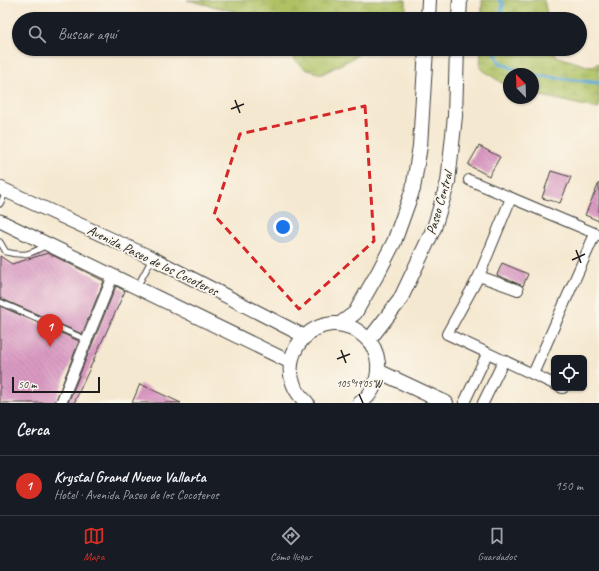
<!DOCTYPE html>
<html lang="es">
<head>
<meta charset="utf-8">
<style>
  body { margin:0; font-family:Caveat,sans-serif; background:#242831; color:#f1f3f6 }
  .controls { position:absolute; right:12px; bottom:12px; display:grid; overflow:hidden; border-radius:6px; box-shadow:0 1px 3px #0004 }
  .controls button { width:36px; height:36px; display:grid; place-items:center; padding:0; border:0; border-bottom:1px solid #363941; background:#171b24; color:#f1f3f6; font:20px sans-serif }
  .compass { position:absolute; left:503px; top:68px; width:36px; height:36px; border-radius:50%; background:#171b24; box-shadow:0 1px 3px #0004; rotate:337deg }
  .scale { position:absolute; left:12px; bottom:10px; width:88px; box-sizing:border-box; padding-left:4px; border:2px solid #1c1c1c; border-top:0; font-size:11px; line-height:14px; white-space:nowrap; color:#1c1c1c; -webkit-text-stroke:3px #fbf7ec; paint-order:stroke }
  .you { position:absolute; left:283px; top:227px; width:14px; height:14px; margin:-10px; border:3px solid #fff; border-radius:50%; background:#1a73e8; box-shadow:0 0 0 6px #1a73e833 }
  .badge { display:grid; place-items:center; width:26px; height:26px; border-radius:50%; background:#d93025; color:#fff; font-size:13px; font-weight:700 }
  .pin { position:absolute; translate:-50% -33px; filter:drop-shadow(0 1px 2px #0008) }
  .pin::after { content:''; position:absolute; top:21px; width:14px; height:12px; background:inherit; clip-path:polygon(0 0,100% 0,50% 100%) }
  .list { margin:0; padding:0; list-style:none }
  h2 { display:flex; justify-content:space-between; align-items:center; height:52px; margin:0; padding:0 16px; font-size:17px }
  h2 small { font-size:13px; font-weight:400; color:#9ea1a6 }
  .list li { display:grid; grid-template-columns:26px 1fr auto; gap:12px; align-items:center; box-sizing:border-box; height:60px; padding:0 16px; border-top:1px solid #363941 }
  .list b { display:block; font-size:15px; white-space:nowrap }
  .list p { margin:0; font-size:13px; white-space:nowrap; color:#9ea1a6 }
  .list em { font-size:13px; font-style:normal; color:#9ea1a6 }
  .icon { flex:none; width:22px; height:22px; fill:none; stroke:currentColor; stroke-width:2; stroke-linecap:round; stroke-linejoin:round }
  .map { position:relative; flex:none; width:599px; height:403px; overflow:hidden }
  .search { position:absolute; background:#171b24; box-shadow:0 1px 3px #0004; left:12px; right:12px; top:12px; height:44px; display:flex; align-items:center; gap:10px; box-sizing:border-box; padding:0 14px; border-radius:22px; color:#9ea1a6; font-size:15px }
  .sheet { height:112px; background:#171b24 }
  nav { display:flex; justify-content:space-around; align-items:center; box-sizing:border-box; height:56px; border-top:1px solid #363941; background:#171b24; font-size:11px; color:#9ea1a6 }
  nav a { display:grid; justify-items:center; gap:2px }
  nav .on { color:#d93025 }
  .map>svg:first-child { display:block }
  .wetland { fill:url(#wetland-marsh); stroke:#666e40 }
  .lines { fill:none; stroke-linecap:round; stroke-linejoin:round }
  .stream { stroke:#5da8d5; stroke-width:3.5 }
  .building { fill:url(#building-back-hatch) }
  .service-casing { stroke:#3d3b37; stroke-width:7 }
  .minor-casing { stroke:#3d3b37; stroke-width:12 }
  .tertiary-casing { stroke:#3d3b37; stroke-width:15 }
  .secondary-casing { stroke:#3d3b37; stroke-width:16 }
  .service { stroke:#fff; stroke-width:5 }
  .minor { stroke:#fff; stroke-width:10 }
  .tertiary { stroke:#fff; stroke-width:13 }
  .secondary { stroke:#fff; stroke-width:14 }
  .marked { fill:none; stroke:#d62828; stroke-width:3; stroke-dasharray:8 5; stroke-linejoin:round }
  .ticks { fill:none; stroke:#1c1c1c; stroke-width:1.5 }
  .labels { text-anchor:middle; stroke-width:3.5; stroke-linejoin:round; paint-order:stroke }
  .street-label { font-size:14px; fill:#1c1c1c; stroke:#fbf7ec }
  .ticks-label { font-size:10px; text-anchor:middle; fill:#1c1c1c; stroke:#fbf7ec; stroke-width:3.5; stroke-linejoin:round; paint-order:stroke }
</style>
</head>
<body>
<div class="map">
<svg width="599" height="403" viewBox="0 0 599 403">
  <defs>
    <pattern id="wetland-marsh" width="20" height="14" patternUnits="userSpaceOnUse"><rect width="20" height="14" fill="#afc164"/><path d="M1 5h8M5 5V1M11 12h8M15 12V8" fill="none" stroke="#96a556"/></pattern>
    <pattern id="building-back-hatch" width="6" height="6" patternUnits="userSpaceOnUse"><rect width="6" height="6" fill="#da9ac2"/><path d="M-1 5l2 2M0 0l6 6M5-1l2 2" fill="none" stroke="#ba84a6"/></pattern>
  </defs>
  <rect width="100%" height="100%" fill="#fbf7ec"/>
  <filter id="ink" filterUnits="userSpaceOnUse"><feTurbulence type="fractalNoise" baseFrequency=".025" numOctaves="2"/><feDisplacementMap in="SourceGraphic" scale="8" xChannelSelector="R" yChannelSelector="G"/><feConvolveMatrix kernelMatrix="1 2 1 2 8 2 1 2 1" color-interpolation-filters="sRGB"/></filter>
  <filter id="wash" filterUnits="userSpaceOnUse"><feTurbulence type="fractalNoise" baseFrequency=".012" numOctaves="4" result="noise"/><feDisplacementMap in="SourceGraphic" scale="16" xChannelSelector="R" yChannelSelector="G"/><feGaussianBlur stdDeviation="0.9" result="paint"/><feColorMatrix in="noise" values="0 0 0 0 0 0 0 0 0 0 0 0 0 0 0 0 0 1.4 0 .05"/><feComposite in="paint" operator="in"/></filter>
  <g filter="url(#wash)">
    <rect width="100%" height="100%" fill="#f5e8d0"/>
    <g class="wetland">
      <path d="M187 0H406V10L396 19H254L249 15Z"/>
      <path d="M482 0H544L548 19H482Z"/>
      <path d="M284 49H364L355 57 322 74 305 69Z"/>
      <path d="M481 49H554L556 56 590 67 599 63V109L533 94V74H509V88L480 68Z"/>
    </g>
    <g class="lines">
      <g class="stream">
        <path d="M499 0 503 4 500 19"/>
        <path d="M493 49 500 63 526 74"/>
        <path d="M533 75 599 83"/>
      </g>
    </g>
    <g id="blocks">
      <g class="building">
        <path d="M479 146 500 157 489 176 468 165Z"/>
        <path d="M551 171 571 177 560 203 542 198Z"/>
        <path d="M599 183V221L585 215Z"/>
        <path d="M48 253 104 281 82 334 0 298V256L12 264Z"/>
        <path d="M502 263 528 274 523 286 497 275Z"/>
        <path d="M116 286 125 291 74 403H68Z"/>
        <path d="M0 306 79 341 55 403H0Z"/>
        <path d="M140 384 181 403H132Z"/>
      </g>
    </g>
  </g>
  <g filter="url(#ink)">
    <use href="#blocks" fill-opacity="0" stroke="#3d3b37" stroke-width="1"/>
    <g class="lines">
      <g class="service-casing">
        <g id="service">
          <path d="M0 204 6 192"/>
          <path d="M0 242 6 252C25 257 30 254 47 245"/>
          <path d="M137 287 152 259"/>
          <path d="M0 302 87 340"/>
        </g>
      </g>
      <g class="minor-casing">
        <g id="minor">
          <path d="M469 180 599 235"/>
          <path d="M511 198 479 276 447 334 554 384"/>
          <path d="M479 276 518 290"/>
          <path d="M533 374 595 234"/>
          <path d="M562 388H563"/>
          <path d="M61 403 113 276"/>
          <path d="M464 403 487 354"/>
          <path d="M483 403 504 360"/>
        </g>
      </g>
      <g class="tertiary-casing">
        <g id="tertiary">
          <path d="M0 188 152 258 304 336"/>
          <path d="M0 221 290 362"/>
        </g>
      </g>
      <g class="secondary-casing">
        <g id="secondary">
          <path d="M428 19 429 0"/>
          <path d="M459 19 460 0"/>
          <path d="M340 324 355 313 379 271 394 242 413 189 420 146 426 49"/>
          <path d="M369 340 400 300 434 228 448 182 455 116 457 49"/>
          <path d="M378 371 446 403"/>
          <path d="M307 403C261 361 322 296 365 337 372 343 377 353 378 363 379 379 373 394 360 403"/>
        </g>
      </g>
      <use href="#service" class="service"/>
      <use href="#minor" class="minor"/>
      <use href="#tertiary" class="tertiary"/>
      <use href="#secondary" class="secondary"/>
    </g>
  </g>
  <path class="marked" d="M365 106 374 241 299 309 214 215 240 134Z"/>
  <path class="ticks" d="M235 100 240 113M231 109 244 104M576 250 581 263M572 260 585 254M341 350 346 363M337 359 350 354M359 394 363 403"/>
  <g class="labels">
    <g class="street-label">
      <text transform="translate(439 203) rotate(-74)" y="5">Paseo Central</text>
      <text transform="translate(153 260) rotate(26)" y="5">Avenida Paseo de los Cocoteros</text>
    </g>
  </g>
  <g class="ticks-label">
    <text x="359" y="387">105°19'05"W</text>
  </g>
</svg>
<div class="controls">
<button><svg class="icon" aria-label="locate" viewBox="0 0 24 24"><circle cx="12" cy="12" r="6"/><path d="M12 2v4M12 18v4M2 12h4M18 12h4"/></svg></button>
</div>
<svg class="compass" viewBox="-18 -18 36 36"><path d="M0-13l5 13h-10z" fill="#e53935"/><path d="M0 13l5-13h-10z" fill="#9ea1a6"/></svg>
<div class="scale">50 m</div>
<div class="you"></div>
<div class="pin badge" style="left:50px;top:347px">1</div>
<div class="search"><svg class="icon" aria-label="search" viewBox="0 0 24 24"><circle cx="10" cy="10" r="6"/><path d="M15 15l6 6"/></svg>Buscar aquí</div>
</div>
<section class="sheet">
<h2>Cerca<small></small></h2>
<ul class="list">
<li><span class="badge">1</span><div><b>Krystal Grand Nuevo Vallarta</b><p>Hotel · Avenida Paseo de los Cocoteros</p></div><em>150 m</em></li>
</ul>
</section>
<nav>
<a class="on"><svg class="icon" aria-label="map" viewBox="0 0 24 24"><path d="M3 6l6-2 6 2 6-2v14l-6 2-6-2-6 2zM9 4v14M15 6v14"/></svg>Mapa</a>
<a><svg class="icon" aria-label="directions" viewBox="0 0 24 24"><path d="M12 3l9 9-9 9-9-9zM9 14v-3h6M13 9l2 2-2 2"/></svg>Cómo llegar</a>
<a><svg class="icon" aria-label="saved" viewBox="0 0 24 24"><path d="M7 4h10v16l-5-4-5 4z"/></svg>Guardados</a>
</nav>
</body>
</html>
